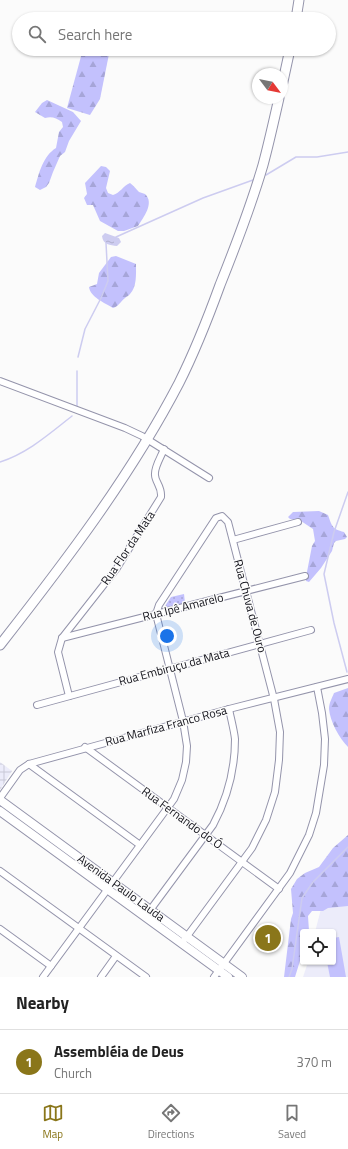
<!DOCTYPE html>
<html lang="en">
<head>
<meta charset="utf-8">
<style>
  body { margin:0; font-family:"Titillium Web",sans-serif; background:#f2f2f2; color:#222 }
  .controls { position:absolute; right:12px; bottom:12px; display:grid; overflow:hidden; border-radius:4px; box-shadow:0 1px 3px #0004 }
  .controls button { width:36px; height:36px; display:grid; place-items:center; padding:0; border:0; border-bottom:1px solid #e0e0e0; background:#fff; color:#222; font:20px sans-serif }
  .compass { position:absolute; left:252px; top:68px; width:36px; height:36px; border-radius:50%; background:#fff; box-shadow:0 1px 3px #0004; rotate:122deg }
  .you { position:absolute; left:167px; top:636px; width:14px; height:14px; margin:-10px; border:3px solid #fff; border-radius:50%; background:#1a73e8; box-shadow:0 0 0 6px #1a73e833 }
  .badge { display:grid; place-items:center; width:26px; height:26px; border-radius:50%; background:#8a761a; color:#fff; font-size:13px; font-weight:700 }
  .pin { position:absolute; translate:-50% -50%; border:2px solid #fff; box-shadow:0 1px 4px #0006 }
  .list { margin:0; padding:0; list-style:none }
  h2 { display:flex; justify-content:space-between; align-items:center; height:52px; margin:0; padding:0 16px; font-size:17px }
  h2 small { font-size:13px; font-weight:400; color:#767676 }
  .list li { display:grid; grid-template-columns:26px 1fr auto; gap:12px; align-items:center; box-sizing:border-box; height:64px; padding:0 16px; border-top:1px solid #e0e0e0 }
  .list b { display:block; font-size:15px; white-space:nowrap }
  .list p { margin:0; font-size:13px; white-space:nowrap; color:#767676 }
  .list em { font-size:13px; font-style:normal; color:#767676 }
  .icon { flex:none; width:22px; height:22px; fill:none; stroke:currentColor; stroke-width:2; stroke-linecap:round; stroke-linejoin:round }
  .map { position:relative; flex:none; width:348px; height:977px; overflow:hidden }
  .search { position:absolute; background:#fff; box-shadow:0 1px 3px #0004; left:12px; right:12px; top:12px; height:44px; display:flex; align-items:center; gap:10px; box-sizing:border-box; padding:0 14px; border-radius:22px; color:#767676; font-size:15px }
  .sheet { height:116px; background:#fff }
  nav { display:flex; justify-content:space-around; align-items:center; box-sizing:border-box; height:56px; border-top:1px solid #e0e0e0; background:#fff; font-size:11px; color:#767676 }
  nav a { display:grid; justify-items:center; gap:2px }
  nav .on { color:#8a761a }
  .map>svg:first-child { display:block }
  .built { fill:#ececfa }
  .industrial { fill:url(#industrial-grid) }
  .grass { fill:url(#grass-dots) }
  .forest { fill:url(#forest-firs) }
  .garden { fill:#c3c1fd }
  .water { fill:url(#water-ripples) }
  .lines { fill:none; stroke-linecap:round; stroke-linejoin:round }
  .stream { stroke:#cdccf0; stroke-width:1.5 }
  .minor-casing { stroke:#9494ab; stroke-width:8 }
  .major-casing { stroke:#9494ab; stroke-width:10 }
  .highway-casing { stroke:#9494ab; stroke-width:11 }
  .minor { stroke:#fff; stroke-width:6 }
  .major { stroke:#fff; stroke-width:8 }
  .highway { stroke:#fff; stroke-width:9 }
  .labels { text-anchor:middle; stroke-width:3; stroke-linejoin:round; paint-order:stroke }
  .street-label { font-size:12px; fill:#111119; stroke:#fbfbfb }
</style>
</head>
<body>
<div class="map">
<svg width="348" height="977" viewBox="0 0 348 977">
  <defs>
    <pattern id="industrial-grid" width="8" height="8" patternUnits="userSpaceOnUse"><rect width="8" height="8" fill="#ececfa"/><path d="M0 4h8M4 0v8" fill="none" stroke="#c9c9d6"/></pattern>
    <pattern id="grass-dots" width="8" height="8" patternUnits="userSpaceOnUse"><rect width="8" height="8" fill="#c3c1fd"/><path d="M2 2h.1M6 6h.1" fill="none" stroke="#a6a5d8" stroke-width="1.8" stroke-linecap="round"/></pattern>
    <pattern id="forest-firs" width="22" height="20" patternUnits="userSpaceOnUse"><rect width="22" height="20" fill="#c3c1fd"/><path d="M5 1l3.5 6h-7zM16 11l3.5 6h-7z" fill="#a6a5d8"/></pattern>
    <pattern id="water-ripples" width="26" height="14" patternUnits="userSpaceOnUse"><rect width="26" height="14" fill="#cdccf0"/><path d="M2 4q2-2 4 0t4 0M15 11q2-2 4 0t4 0" fill="none" stroke="#afaecd"/></pattern>
  </defs>
  <rect width="100%" height="100%" fill="#fbfbfb"/>
  <path class="built" d="M348 899V977H303L308 962H333V932H315L322 905Z"/>
  <path class="industrial" d="M0 762 12 771 0 790Z"/>
  <path class="grass" d="M184 594 185 603 163 609 171 597Z"/>
  <g class="forest">
    <path d="M83 49H110L100 99 90 115 67 108Z"/>
    <path d="M47 100 73 112 81 121 69 141 65 152 60 156 53 172 49 183 46 187 40 190 35 187C39 173 43 156 56 148L59 132 63 127 62 122C56 118 52 116 45 118L35 112 42 103Z"/>
    <path d="M101 166 106 167 110 171 106 188 108 193 113 195C120 193 123 186 130 183 134 186 136 189 139 192 141 193 143 193 145 194 155 203 143 218 138 226L124 231H118L100 221 93 205H87L84 198 87 194 85 183Z"/>
    <path d="M116 256 136 264C136 274 137 287 130 294 126 298 128 295 125 298 120 302 119 306 113 308 105 303 90 297 89 287L97 284 99 273 111 257Z"/>
    <path d="M319 511 328 515C332 526 332 529 344 532L347 537 345 539 336 541 334 543 332 551 321 568 309 582 306 581V577L312 546 315 541 313 529 301 521 290 519 288 517 293 512Z"/>
    <path d="M348 688V747C339 738 330 721 329 709 329 703 332 698 334 693Z"/>
    <path d="M348 835V906L328 908 323 911H312L308 916 309 931V932H303V951L295 977H284L291 919 293 913 291 889 297 879 305 873 319 867 333 848Z"/>
  </g>
  <path class="garden" d="M339 937 346 977H330L327 962H333V938Z"/>
  <path class="water" d="M105 233 119 238 121 242 117 246C110 245 103 245 102 236Z"/>
  <g class="lines">
    <g class="stream">
      <path d="M266 175 296 157H317L348 152"/>
      <path d="M116 237 203 198 253 180"/>
      <path d="M78 357 85 329 101 298 108 281 106 243"/>
      <path d="M77 371V407"/>
      <path d="M0 462C28 453 49 434 72 416"/>
      <path d="M347 672 334 623 324 574 334 532 348 492"/>
      <path d="M289 977 292 969 302 898 313 882 348 847"/>
    </g>
    <g class="minor-casing">
      <g id="minor">
        <path d="M0 381 125 428 142 436 209 478"/>
        <path d="M233 540 298 522"/>
        <path d="M62 638 305 576"/>
        <path d="M69 696 58 652 62 638 117 568 161 497C162 486 155 482 155 475 154 467 161 457 164 449"/>
        <path d="M37 705 311 630"/>
        <path d="M85 747 279 889"/>
        <path d="M29 764 140 845"/>
        <path d="M0 798 20 770 29 764 229 709 348 679"/>
        <path d="M0 871 146 977"/>
        <path d="M145 917 213 825C227 799 235 770 235 739 234 730 231 719 229 709"/>
        <path d="M0 929 51 966"/>
        <path d="M43 977 174 799 182 780 186 762 187 746 183 721 156 614 159 605 216 518 222 516 228 522 274 699 280 732 279 760 275 792 266 820 252 848 185 939"/>
        <path d="M101 977 116 956"/>
        <path d="M214 977 290 873 309 835 316 813 324 765 325 739 322 713 317 687"/>
      </g>
    </g>
    <g class="major-casing">
      <g id="major">
        <path d="M0 800 242 977"/>
        <path d="M0 811 228 977"/>
      </g>
    </g>
    <g class="highway-casing">
      <g id="highway">
        <path d="M296 19 299 0"/>
        <path d="M282 86 290 49"/>
        <path d="M0 645C65 562 130 477 179 383 195 351 208 318 220 285 236 245 251 206 263 165 269 143 274 120 279 98"/>
      </g>
    </g>
    <use href="#minor" class="minor"/>
    <use href="#major" class="major"/>
    <use href="#highway" class="highway"/>
  </g>
  <g class="labels">
    <g class="street-label">
      <text transform="translate(128 548) rotate(-56)" y="4">Rua Flor da Mata</text>
      <text transform="translate(250 606) rotate(75)" y="4">Rua Chuva de Ouro</text>
      <text transform="translate(183 607) rotate(-14)" y="4">Rua Ipê Amarelo</text>
      <text transform="translate(174 667) rotate(-15)" y="4">Rua Embiruçu da Mata</text>
      <text transform="translate(166 726) rotate(-15)" y="4">Rua Marfiza Franco Rosa</text>
      <text transform="translate(182 818) rotate(36)" y="4">Rua Fernando do Ó</text>
      <text transform="translate(121 888) rotate(36)" y="4">Avenida Paulo Lauda</text>
    </g>
  </g>
</svg>
<div class="controls">
<button><svg class="icon" aria-label="locate" viewBox="0 0 24 24"><circle cx="12" cy="12" r="6"/><path d="M12 2v4M12 18v4M2 12h4M18 12h4"/></svg></button>
</div>
<svg class="compass" viewBox="-18 -18 36 36"><path d="M0-13l5 13h-10z" fill="#e53935"/><path d="M0 13l5-13h-10z" fill="#767676"/></svg>
<div class="you"></div>
<div class="pin badge" style="left:268px;top:938px">1</div>
<div class="search"><svg class="icon" aria-label="search" viewBox="0 0 24 24"><circle cx="10" cy="10" r="6"/><path d="M15 15l6 6"/></svg>Search here</div>
</div>
<section class="sheet">
<h2>Nearby<small></small></h2>
<ul class="list">
<li><span class="badge">1</span><div><b>Assembléia de Deus</b><p>Church</p></div><em>370 m</em></li>
</ul>
</section>
<nav>
<a class="on"><svg class="icon" aria-label="map" viewBox="0 0 24 24"><path d="M3 6l6-2 6 2 6-2v14l-6 2-6-2-6 2zM9 4v14M15 6v14"/></svg>Map</a>
<a><svg class="icon" aria-label="directions" viewBox="0 0 24 24"><path d="M12 3l9 9-9 9-9-9zM9 14v-3h6M13 9l2 2-2 2"/></svg>Directions</a>
<a><svg class="icon" aria-label="saved" viewBox="0 0 24 24"><path d="M7 4h10v16l-5-4-5 4z"/></svg>Saved</a>
</nav>
</body>
</html>
